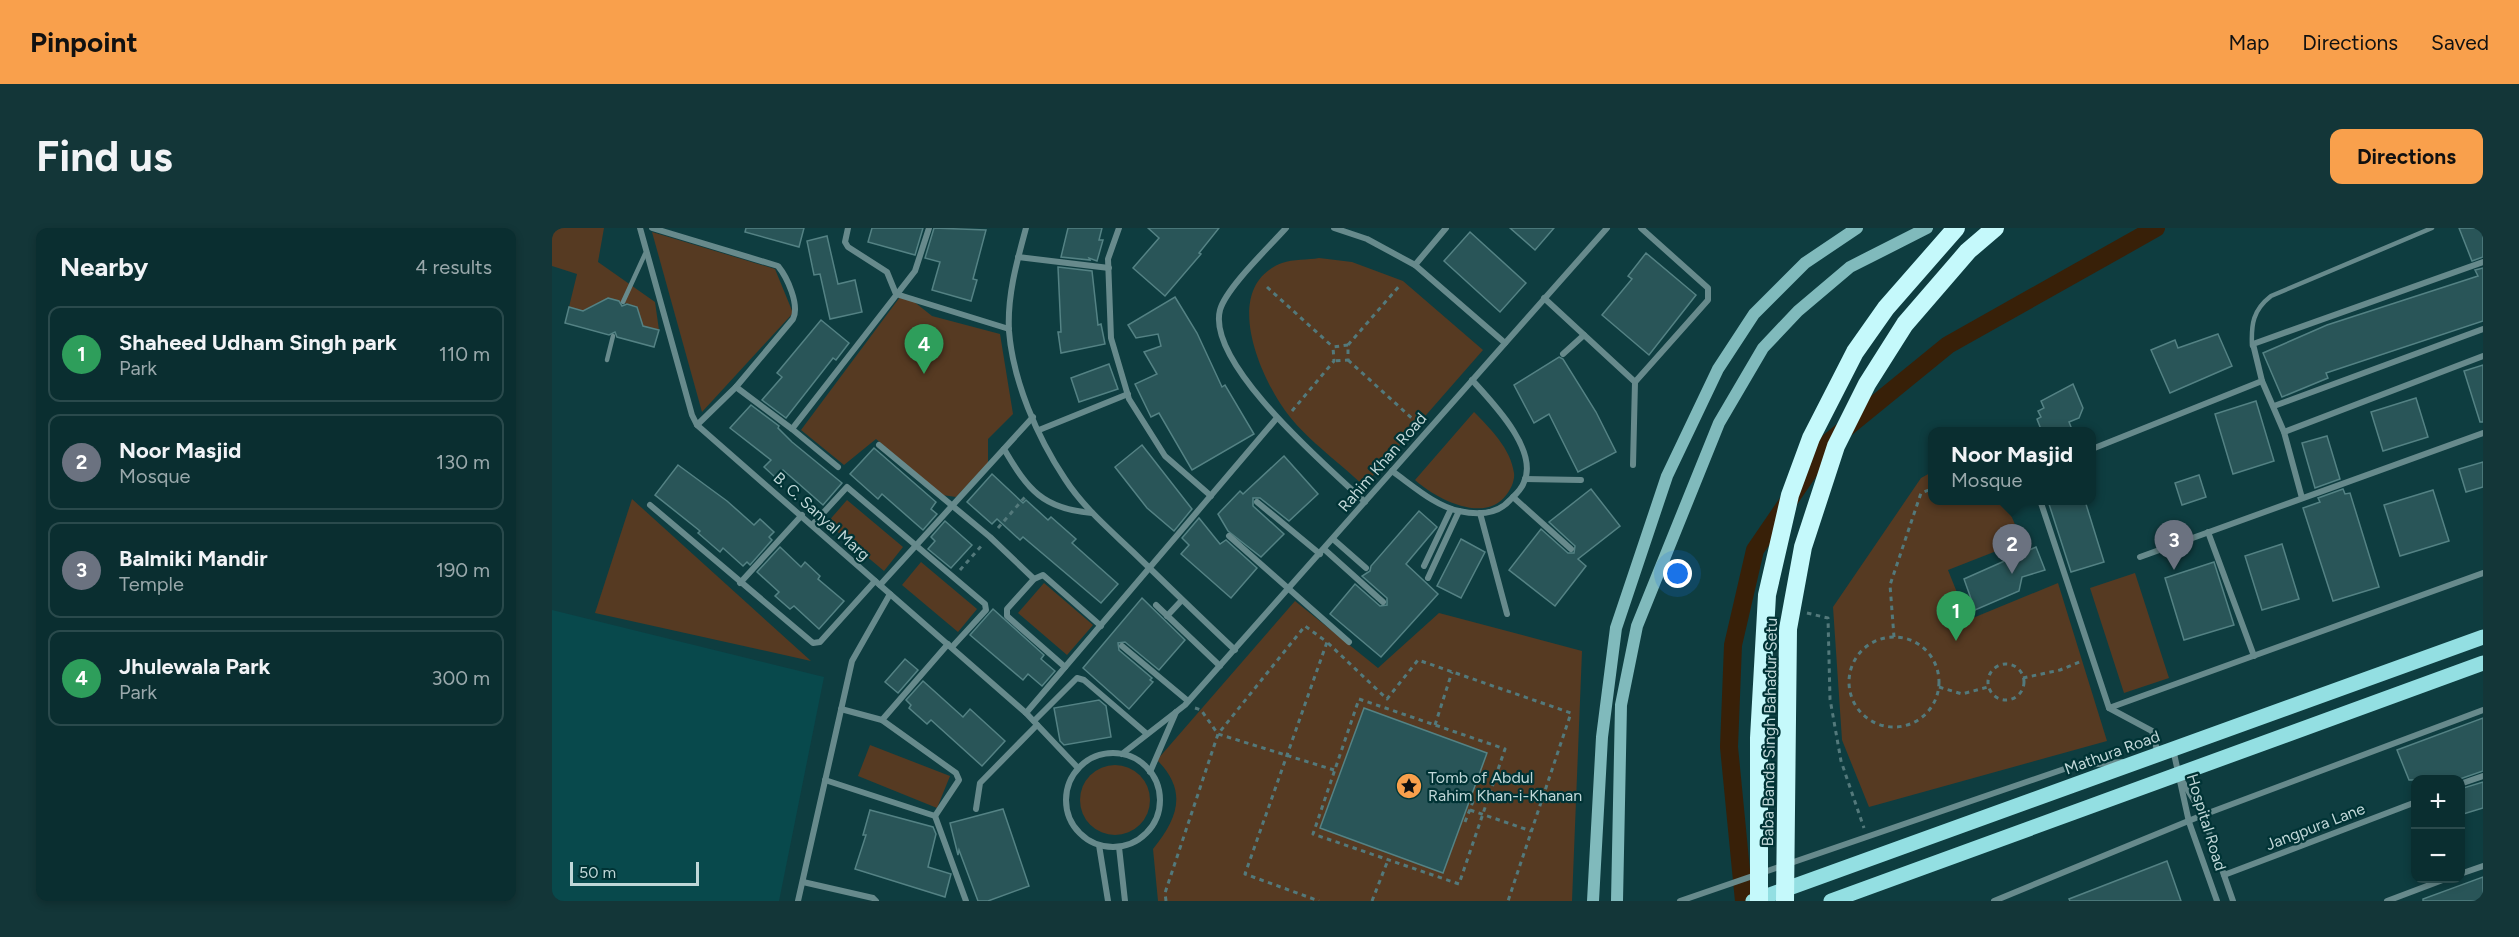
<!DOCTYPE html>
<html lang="en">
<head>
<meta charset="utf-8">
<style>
  body { margin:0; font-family:Figtree,sans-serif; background:#133638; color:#f1f3f6 }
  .controls { position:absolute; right:18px; bottom:18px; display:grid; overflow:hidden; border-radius:12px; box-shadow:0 3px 9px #0003 }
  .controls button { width:54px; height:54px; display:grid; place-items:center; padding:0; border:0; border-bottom:2px solid #2a4a4c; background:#0a2e30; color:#f1f3f6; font:30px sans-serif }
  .scale { position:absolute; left:18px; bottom:15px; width:129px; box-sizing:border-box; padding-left:6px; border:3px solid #c0d7d8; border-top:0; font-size:16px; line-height:21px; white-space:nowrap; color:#c0d7d8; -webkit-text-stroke:4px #003335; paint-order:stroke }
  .you { position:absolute; left:1126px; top:346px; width:21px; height:21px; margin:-15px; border:4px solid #fff; border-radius:50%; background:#1a73e8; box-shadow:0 0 0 9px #1a73e833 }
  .badge { display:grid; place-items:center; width:39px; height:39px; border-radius:50%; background:#f9a04c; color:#fff; font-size:20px; font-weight:700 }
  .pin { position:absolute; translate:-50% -50px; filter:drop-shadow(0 2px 3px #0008) }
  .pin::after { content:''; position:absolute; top:32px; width:21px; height:18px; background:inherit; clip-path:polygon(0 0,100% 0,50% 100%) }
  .popup { position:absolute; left:1376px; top:199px; width:168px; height:78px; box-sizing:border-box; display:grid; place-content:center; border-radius:12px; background:#0a2e30; filter:drop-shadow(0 2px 4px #0005); font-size:20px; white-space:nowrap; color:#99a8ab }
  .popup b { font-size:22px; color:#f1f3f6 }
  .popup::after { content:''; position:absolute; left:50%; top:100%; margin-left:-12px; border:12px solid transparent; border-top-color:#0a2e30 }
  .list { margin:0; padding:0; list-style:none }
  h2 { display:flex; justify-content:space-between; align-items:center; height:78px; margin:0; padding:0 24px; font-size:26px }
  h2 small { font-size:20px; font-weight:400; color:#99a8ab }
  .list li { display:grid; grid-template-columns:39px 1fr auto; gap:18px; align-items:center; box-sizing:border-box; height:96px; margin:0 12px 12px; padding:0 12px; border:2px solid #2a4a4c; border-radius:12px }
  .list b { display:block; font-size:22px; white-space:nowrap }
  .list p { margin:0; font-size:20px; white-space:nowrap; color:#99a8ab }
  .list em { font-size:20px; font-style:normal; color:#99a8ab }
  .map { position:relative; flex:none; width:1931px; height:673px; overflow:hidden; border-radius:12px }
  header { display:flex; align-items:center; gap:36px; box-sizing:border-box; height:84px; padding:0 30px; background:#f9a04c; color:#111 }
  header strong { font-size:28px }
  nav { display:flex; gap:33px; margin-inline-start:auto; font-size:21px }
  .intro { display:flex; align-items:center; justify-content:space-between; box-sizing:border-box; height:144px; padding:0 36px }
  h1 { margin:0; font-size:42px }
  .button { padding:15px 27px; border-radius:12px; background:#f9a04c; color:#111; font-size:21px; font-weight:700 }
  main { display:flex; gap:36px; padding:0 36px }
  aside { flex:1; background:#0a2e30; border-radius:12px; box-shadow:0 3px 9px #0003 }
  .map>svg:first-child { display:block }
  .built { fill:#08494c }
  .green { fill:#563a22 }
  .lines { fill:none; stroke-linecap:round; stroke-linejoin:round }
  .canal { stroke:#382008; stroke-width:18 }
  .building { fill:#295558; stroke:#548284; stroke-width:1.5 }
  .path { stroke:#53797b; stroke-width:3; stroke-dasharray:4.5 4.5; stroke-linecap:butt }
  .lane { stroke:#678a8c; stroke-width:4.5 }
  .street { stroke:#678a8c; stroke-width:6 }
  .secondary { stroke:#80babc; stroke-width:12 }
  .primary { stroke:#93dfe2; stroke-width:15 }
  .highway-bridge { stroke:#c5f9fb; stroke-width:18 }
  .labels { text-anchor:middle; stroke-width:4.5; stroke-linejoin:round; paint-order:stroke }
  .street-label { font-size:16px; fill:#c0d7d8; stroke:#003335 }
  .poi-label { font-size:16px; fill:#c0d7d8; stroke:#003335; text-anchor:start }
</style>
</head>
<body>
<header>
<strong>Pinpoint</strong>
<nav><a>Map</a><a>Directions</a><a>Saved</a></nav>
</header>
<div class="intro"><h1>Find us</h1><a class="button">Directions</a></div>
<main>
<aside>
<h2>Nearby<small>4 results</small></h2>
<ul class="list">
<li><span class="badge" style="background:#2e9e5b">1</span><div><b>Shaheed Udham Singh park</b><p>Park</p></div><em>110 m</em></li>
<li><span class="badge" style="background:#6b7280">2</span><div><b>Noor Masjid</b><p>Mosque</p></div><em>130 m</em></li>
<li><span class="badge" style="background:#6b7280">3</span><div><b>Balmiki Mandir</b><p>Temple</p></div><em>190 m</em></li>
<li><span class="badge" style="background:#2e9e5b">4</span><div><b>Jhulewala Park</b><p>Park</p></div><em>300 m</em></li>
</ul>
</aside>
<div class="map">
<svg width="1931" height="673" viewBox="0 0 1931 673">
  <rect width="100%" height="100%" fill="#0e3d40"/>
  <path class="built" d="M0 382 272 449 227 673H0Z"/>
  <g class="green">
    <path d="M0 0H52L46 34 103 74 107 102 91 98 85 79 56 70 31 83 17 79 25 46 0 38Z"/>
    <path d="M100 4 223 41 241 85 150 184Z"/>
    <path d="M767 30 800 34 851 53 931 122 812 258C790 237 756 212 738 189 709 153 667 59 730 35 741 31 756 32 767 30Z"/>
    <path d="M351 65 380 88 448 106 461 186 436 211V235L404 269 390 267 324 211 292 237 249 202Z"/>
    <path d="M922 184C938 200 959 221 962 245 963 252 959 261 955 266 934 297 884 271 863 252Z"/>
    <path d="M1380 244V272L1453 273 1470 313 1396 342 1416 392 1506 355 1555 513 1317 579 1290 512 1281 379 1369 250Z"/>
    <path d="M80 271 259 433 43 385Z"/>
    <path d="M295 272 351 319 332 343 275 295Z"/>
    <path d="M369 334 425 381 406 404 350 357Z"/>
    <path d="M1583 345 1617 450 1572 465 1538 360Z"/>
    <path d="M492 355 541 397 515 427 466 385Z"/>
    <path d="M743 373 826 440 887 385 1030 423 1020 673H606L601 621C626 590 636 563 605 532Z"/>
    <path d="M318 517 398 548 385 580 306 548Z"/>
    <circle cx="563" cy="572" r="35"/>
  </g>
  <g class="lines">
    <path class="canal" d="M1192 673 1177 519 1181 417 1203 322 1277 214 1396 117 1604 0"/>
  </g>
  <g class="building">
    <path d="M194 0H252L247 19 193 4Z"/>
    <path d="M320 0H371L363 27 316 14Z"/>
    <path d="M382 0 434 2 421 51 425 52 419 73 380 62 388 34 373 30Z"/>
    <path d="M516 0H550L547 12H551L545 33 537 30 538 32 509 29Z"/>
    <path d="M596 0H667L647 25 649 26 613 68 581 40 607 10Z"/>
    <path d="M958 0H1002L983 22Z"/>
    <path d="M1907 0H1931V29L1920 33Z"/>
    <path d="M918 4 974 55 948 84 892 33Z"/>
    <path d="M275 8 286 56 303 52 310 84 278 91 268 46 262 47 255 13Z"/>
    <path d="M1094 25 1144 67 1097 127 1050 87 1080 51 1076 48Z"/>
    <path d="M506 39 540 43 546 97 549 96 553 116 509 125 506 104H509Z"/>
    <path d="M1931 40V93L1774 145 1776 150 1730 169 1711 125 1775 97 1926 48 1923 42Z"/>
    <path d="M623 69 645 105 670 159 673 157 702 206 640 242 607 185 599 189 583 156 605 146 592 124 609 118 606 106 584 110 576 97Z"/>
    <path d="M56 70 67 73 70 78 75 76 85 79 91 98 107 102 102 119 65 109 63 104 57 107 13 95 17 79 31 83Z"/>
    <path d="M269 92 297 115 284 132 281 130 234 190 210 172 230 149 225 145Z"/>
    <path d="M1666 106 1680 138 1618 165 1599 122 1623 112 1626 120Z"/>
    <path d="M1007 129 1011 131 1044 184 1064 224 1026 244 997 186 982 195 962 157Z"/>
    <path d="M557 136 566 161 527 174 519 150Z"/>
    <path d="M1931 137V194H1928L1912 143Z"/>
    <path d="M1521 156 1531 180 1527 190 1517 194 1521 204H1490L1485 191 1489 189 1486 183 1492 180 1489 173Z"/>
    <path d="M1864 170 1876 209 1831 223 1819 184Z"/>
    <path d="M1704 173 1722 233 1681 246 1663 186Z"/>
    <path d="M199 177 227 198 226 200 240 214 290 255 271 277 231 242 224 250 212 239 219 232 178 200Z"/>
    <path d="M1775 208 1788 251 1763 260 1750 215Z"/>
    <path d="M590 217 640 281 622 303 595 280 563 239Z"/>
    <path d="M322 220 384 274 379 281 385 286 371 302 330 266 326 271 298 246Z"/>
    <path d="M732 228 766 266 737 293 708 270H701V278L732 306 709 329 676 303 666 286 688 263 691 266Z"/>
    <path d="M1931 234V259L1914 264 1907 241Z"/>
    <path d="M126 237 175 273 202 297 208 291 222 304 217 309 220 312 198 337 195 334 191 338 171 320 168 324 146 305 148 303 103 267Z"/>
    <path d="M440 246 471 275 474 272 496 292 499 289 524 311 520 315 566 356 549 375 471 309 468 312 445 291 440 296 415 274Z"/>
    <path d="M1647 247 1654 269 1630 277 1623 255Z"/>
    <path d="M1039 261 1068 298 1026 331 1034 338 1003 378 957 342 989 301 1016 325H1022L1023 318 997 294Z"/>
    <path d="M1791 261 1793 266 1798 265 1827 359 1781 373 1751 280 1768 274 1766 270Z"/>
    <path d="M1881 262 1897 313 1848 328 1832 277Z"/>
    <path d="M1496 273H1533L1552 334 1519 344Z"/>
    <path d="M867 283 885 299 854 336 886 366 829 429 778 386 803 356 828 378 835 377V370L810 348 818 343 819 338Z"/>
    <path d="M647 290 668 316 674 312 705 340 679 370 629 326 637 317 630 310Z"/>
    <path d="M393 293 420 317 399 340 376 321 383 313 379 309Z"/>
    <path d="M909 311 933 324 909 370 885 358Z"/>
    <path d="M1730 316 1747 371 1710 382 1693 328Z"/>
    <path d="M228 319 249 339 253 334 268 348 266 351 292 373 267 401 242 378 238 381 223 368 227 364 205 344Z"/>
    <path d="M1484 319 1493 342 1470 349 1467 363 1423 382 1412 351Z"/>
    <path d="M1662 334 1682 397 1632 412 1613 350Z"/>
    <path d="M590 370 633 412 607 442 573 414 566 415 567 422 600 450 598 452 601 454 577 481 531 440Z"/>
    <path d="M441 381 492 427 489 431 503 443 490 458 476 446 471 452 418 407Z"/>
    <path d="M353 431 366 442 346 465 333 454Z"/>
    <path d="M371 453 411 489 418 481 453 513 430 538 379 492 375 496 357 480 359 477 354 472Z"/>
    <path d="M547 472 554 478 559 509 512 517 508 513 502 480Z"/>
    <path d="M812 480 935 525 891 645 768 600Z"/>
    <path d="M1931 490V543L1905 552H1857L1845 522Z"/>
    <path d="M1931 554V580L1908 587V561Z"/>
    <path d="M451 581 477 658 436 673H426L407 622 406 627 398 595Z"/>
    <path d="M318 582 381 599 384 606 376 639 399 646 393 669 303 641 314 607H311Z"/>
    <path d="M1615 633 1629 673H1518L1517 671Z"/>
    <path d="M1931 649V673H1871V671Z"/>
  </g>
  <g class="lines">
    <g class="path">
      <path d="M715 59 781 119"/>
      <path d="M796 117 849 56"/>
      <path d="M796 132 864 194"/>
      <path d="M740 183 782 133 781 119 796 117V132L782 133"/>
      <path d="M446 300 473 269"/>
      <path d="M408 342 431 316"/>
      <path d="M1255 385 1276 390 1278 471 1289 533 1312 600"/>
      <path d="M1342 409 1338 357 1369 265 1380 261"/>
      <circle cx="1342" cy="454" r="45"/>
      <path d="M776 415 835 471 866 432 1019 485 956 673"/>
      <circle cx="1454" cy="454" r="18"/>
      <path d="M1471 450 1508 442 1530 433"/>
      <path d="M1387 459 1410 466 1436 459"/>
      <path d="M807 471 953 521 907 656 761 606Z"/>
      <path d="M643 480 649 482 666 506 782 542"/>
      <path d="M883 497 900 444"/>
      <path d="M918 582 979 603"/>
      <path d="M913 594 922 571"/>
      <path d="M614 673 613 665 666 506 753 398 775 414 693 646 767 673"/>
      <path d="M820 673 836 632"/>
    </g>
    <g class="lane">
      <path d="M71 74 93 26"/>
      <path d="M1700 118C1699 96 1701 82 1719 68L1880 0"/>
      <path d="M55 132 61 108"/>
    </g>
    <g class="street">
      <path d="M88 0 140 187 145 197 474 485 526 540"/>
      <path d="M100 0 226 38C235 49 248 77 241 91L184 159 145 197"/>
      <path d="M296 0 293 14 296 19 335 44 344 66 457 101"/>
      <path d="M474 0C465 33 455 68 457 103 461 153 485 209 513 251 531 279 557 301 581 324 615 357 649 390 683 422"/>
      <path d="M567 0 556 31 559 110 577 171 613 228 659 268"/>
      <path d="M734 0C718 18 674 60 668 82 654 136 777 240 813 274"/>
      <path d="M782 0 815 11 863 37 953 115"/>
      <path d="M466 29 557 40"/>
      <path d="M863 37 894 0"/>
      <path d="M992 70 1083 154 1081 237"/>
      <path d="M1011 126 1032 107"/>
      <path d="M1710 153 1732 204 1750 270"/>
      <path d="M1083 154 1156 72V60L1089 0"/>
      <path d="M184 159 240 201 286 239"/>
      <path d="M1722 178 1931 101"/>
      <path d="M240 201 363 43 377 0"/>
      <path d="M487 202 576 166"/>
      <path d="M1732 204 1931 128"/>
      <path d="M327 217 438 309 482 351"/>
      <path d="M452 221C476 262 491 281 540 285"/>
      <path d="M1540 221 1710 153 1701 116 1931 34"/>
      <path d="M840 243C860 257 883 278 907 283 925 287 945 287 958 272 963 267 970 261 972 254 987 222 940 174 920 152"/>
      <path d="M973 251 1029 252"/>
      <path d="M961 269 1019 321"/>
      <path d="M1488 272 1557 480 1600 503 1606 526"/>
      <path d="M705 274 768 326"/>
      <path d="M98 277 261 415 268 414 323 353"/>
      <path d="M928 285 955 386"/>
      <path d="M261 296 295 259 433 376 434 382 400 419"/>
      <path d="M1656 304 1702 428"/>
      <path d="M677 308 797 414"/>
      <path d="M781 311 814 340"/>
      <path d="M772 321 831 374"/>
      <path d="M1588 329 1931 205"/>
      <path d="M872 338 899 281"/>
      <path d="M876 350 907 283"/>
      <path d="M188 355 250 287"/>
      <path d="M328 357 481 189"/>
      <path d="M604 377 668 438"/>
      <path d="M615 388 630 372"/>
      <path d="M570 418 636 473"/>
      <path d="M513 439 455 388V381L482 351 491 347 549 398"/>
      <path d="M1557 480 1931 345"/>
      <path d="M474 485 724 191"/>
      <path d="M330 492 396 416"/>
      <path d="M482 493 525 450 532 452 595 506"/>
      <path d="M1621 521 1637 594 1665 673"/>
      <circle cx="561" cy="572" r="47"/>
      <path d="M570 526 633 477 1055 0"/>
      <path d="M598 544 624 484"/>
      <path d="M1629 551 1651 587 1681 673"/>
      <path d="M273 552 383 588 407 552 404 545 330 492 289 481"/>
      <path d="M1908 556 1931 548"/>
      <path d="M424 581 428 555 485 497"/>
      <path d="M383 588 414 673"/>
      <path d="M547 617 556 673"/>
      <path d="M567 619 573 673"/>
      <path d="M1908 646 1931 638"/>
      <path d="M1672 647 1864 574"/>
      <path d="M251 654 321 670 324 673"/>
      <path d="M246 673 300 433 338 366"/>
      <path d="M1128 673 1521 538 1570 534"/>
      <path d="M1442 673 1651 587 1931 482"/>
      <path d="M1835 673 1896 650"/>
    </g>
    <g class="secondary">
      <path d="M1041 673 1050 509 1064 400 1115 248 1166 141 1202 86 1253 35 1305 0"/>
      <path d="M1065 673 1069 477 1085 398 1167 195 1211 120 1246 83 1298 39 1375 0"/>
    </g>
    <g class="primary">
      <path d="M1201 673 1931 409"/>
      <path d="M1279 673 1931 435"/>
    </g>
    <g class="highway-bridge">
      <path d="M1207 673V510L1215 367 1238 267 1259 210 1303 124 1334 80 1404 0"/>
      <path d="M1233 673 1236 401 1251 319 1284 218 1315 156 1353 96 1416 23 1443 0"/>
    </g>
  </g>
  <defs>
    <g id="sight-disc" transform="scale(1.35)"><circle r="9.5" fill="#f9a04c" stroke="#003335"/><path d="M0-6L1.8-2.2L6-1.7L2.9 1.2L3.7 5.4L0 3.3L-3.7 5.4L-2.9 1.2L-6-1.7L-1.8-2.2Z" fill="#111"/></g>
  </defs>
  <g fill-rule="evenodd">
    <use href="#sight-disc" x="857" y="558"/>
  </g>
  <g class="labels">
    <g class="street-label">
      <text transform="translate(830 234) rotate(-49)" y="6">Rahim Khan Road</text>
      <text transform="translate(270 288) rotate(42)" y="6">B. C. Sanyal Marg</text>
      <text transform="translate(1217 504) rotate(-89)" y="6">Baba Banda Singh Bahadur Setu</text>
      <text transform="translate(1560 524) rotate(-20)" y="6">Mathura Road</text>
      <text transform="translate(1655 594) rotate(73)" y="6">Hospital Road</text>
      <text transform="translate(1763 598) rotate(-21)" y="6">Jangpura Lane</text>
    </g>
    <g class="poi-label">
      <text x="876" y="555">Tomb of Abdul<tspan x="876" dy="18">Rahim Khan-i-Khanan</tspan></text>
    </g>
  </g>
</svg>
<div class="controls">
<button>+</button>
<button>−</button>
</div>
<div class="scale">50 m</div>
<div class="you"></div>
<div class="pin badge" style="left:1404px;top:413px;background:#2e9e5b">1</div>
<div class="pin badge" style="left:1460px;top:346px;background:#6b7280">2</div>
<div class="popup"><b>Noor Masjid</b>Mosque</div>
<div class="pin badge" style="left:1622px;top:342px;background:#6b7280">3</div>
<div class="pin badge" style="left:372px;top:146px;background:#2e9e5b">4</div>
</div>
</main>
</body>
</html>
